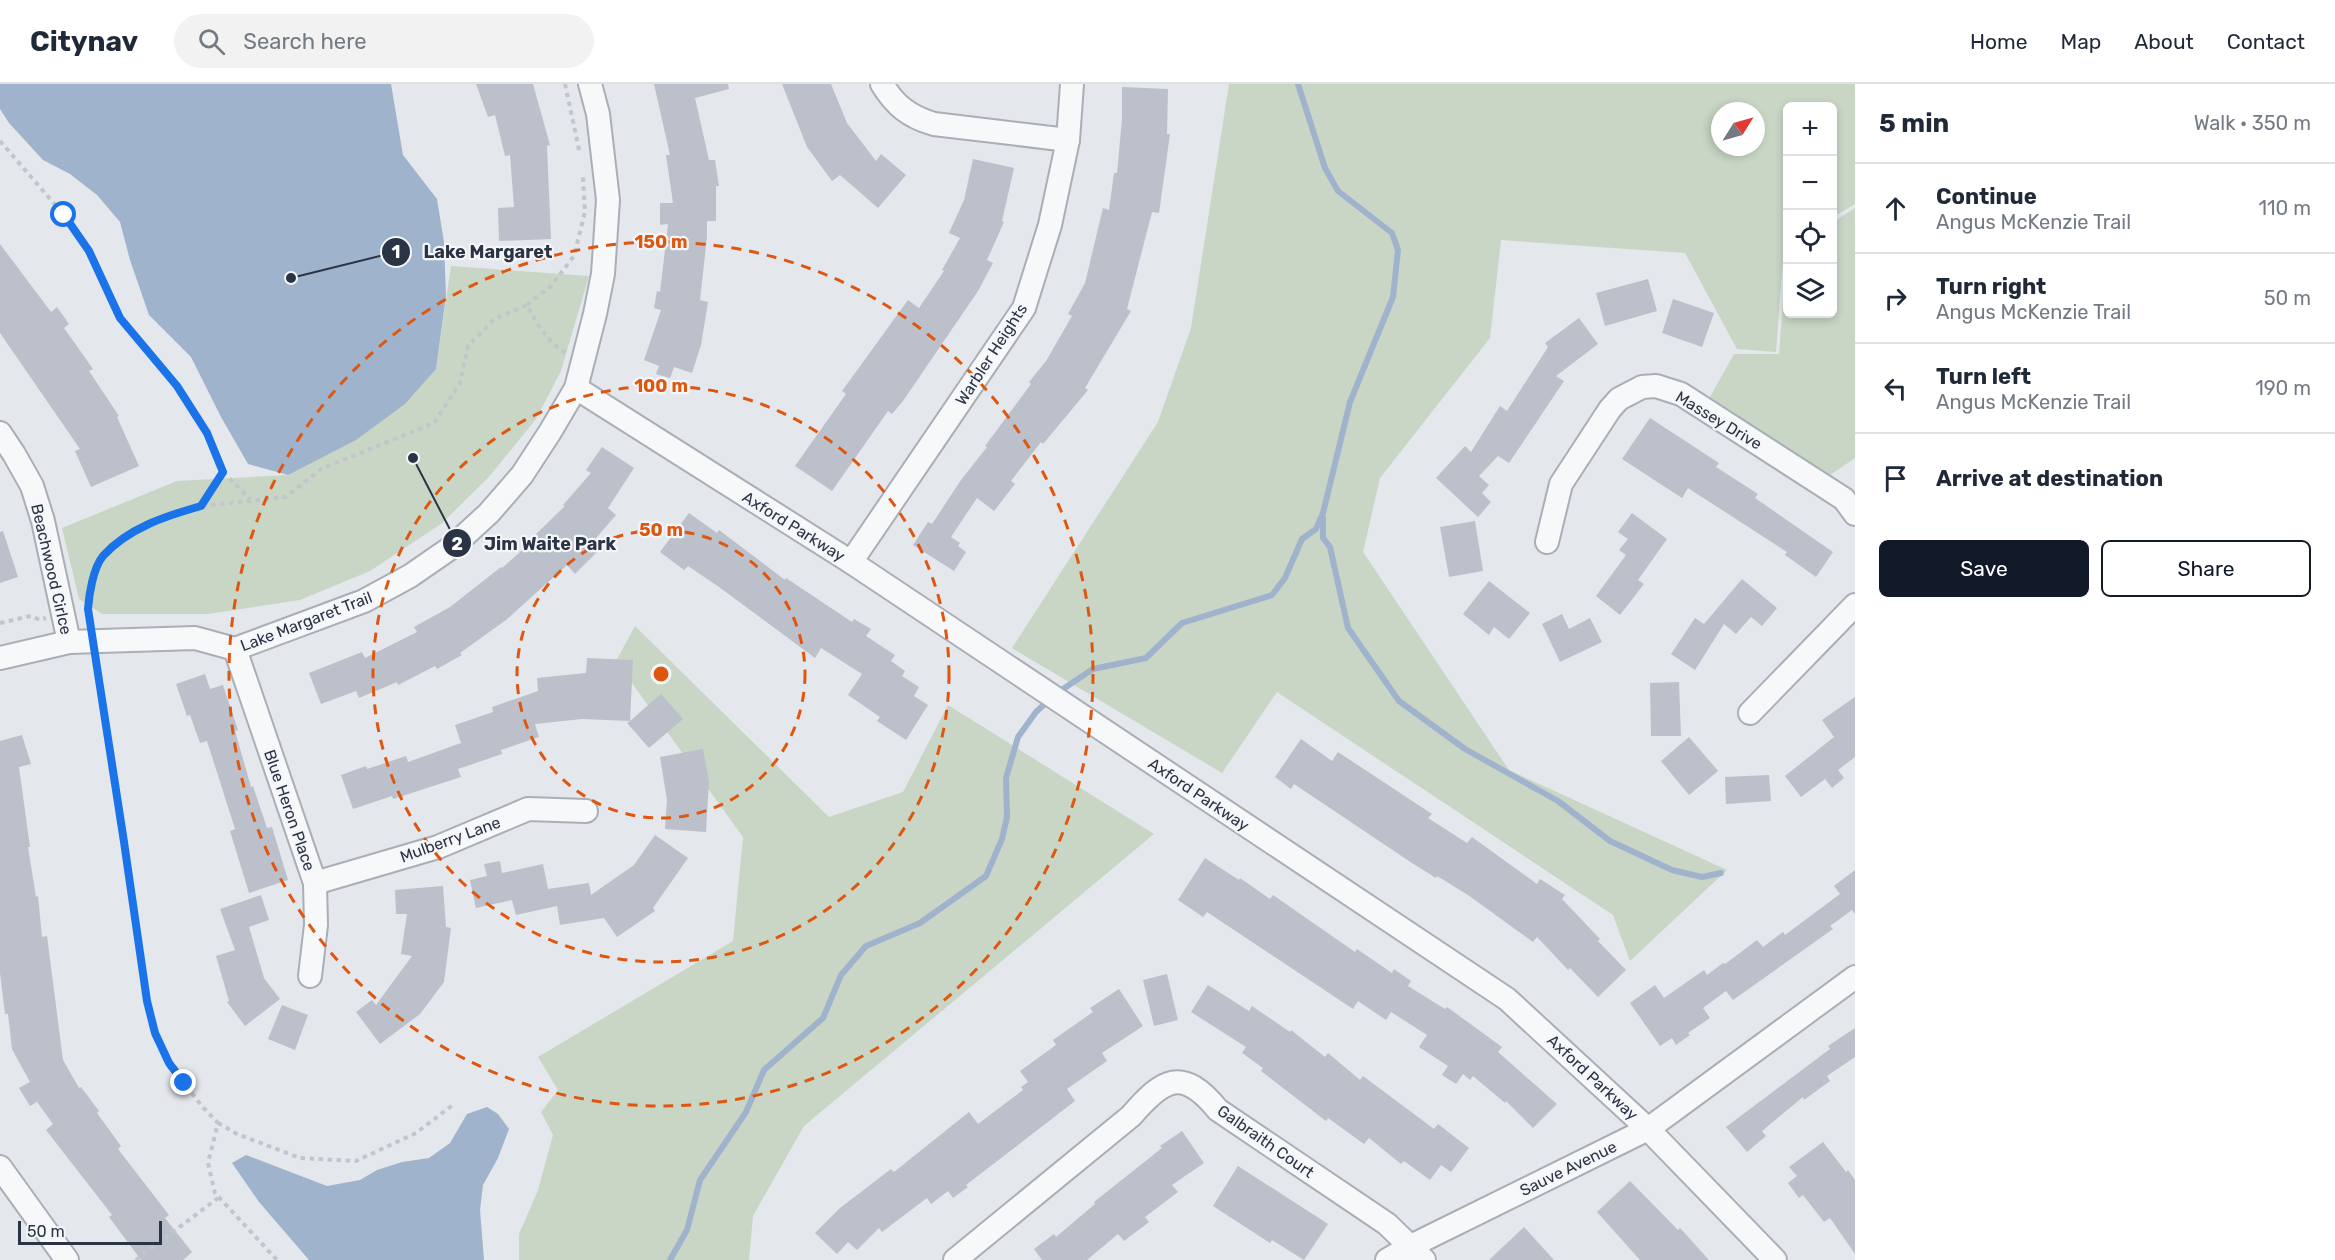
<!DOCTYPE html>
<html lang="en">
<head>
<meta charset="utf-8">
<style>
  body { margin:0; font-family:Rubik,sans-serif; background:#f2f2f3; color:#1f2937 }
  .controls { position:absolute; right:18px; top:18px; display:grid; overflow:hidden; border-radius:9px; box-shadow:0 3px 9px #0003 }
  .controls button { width:54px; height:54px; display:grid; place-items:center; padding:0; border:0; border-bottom:2px solid #e0e1e3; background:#fff; color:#1f2937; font:30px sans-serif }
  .compass { position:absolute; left:1711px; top:18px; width:54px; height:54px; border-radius:50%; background:#fff; box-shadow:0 3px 9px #0003; rotate:53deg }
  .scale { position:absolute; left:18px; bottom:15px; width:144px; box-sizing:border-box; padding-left:6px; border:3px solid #2b3445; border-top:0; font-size:16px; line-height:21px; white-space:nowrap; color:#2b3445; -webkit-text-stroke:4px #f4f6f9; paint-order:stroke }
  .stop { position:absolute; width:18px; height:18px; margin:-14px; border:4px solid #1a73e8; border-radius:50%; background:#fff }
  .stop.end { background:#1a73e8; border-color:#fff; box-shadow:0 2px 6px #0008 }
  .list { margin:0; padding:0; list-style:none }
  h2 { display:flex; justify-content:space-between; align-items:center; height:78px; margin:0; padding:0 24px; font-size:26px }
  h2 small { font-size:20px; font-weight:400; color:#747a83 }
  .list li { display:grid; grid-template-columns:39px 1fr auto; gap:18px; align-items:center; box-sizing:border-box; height:90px; padding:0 24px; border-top:2px solid #e0e1e3 }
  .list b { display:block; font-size:22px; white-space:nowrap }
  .list p { margin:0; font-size:20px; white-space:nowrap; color:#747a83 }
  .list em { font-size:20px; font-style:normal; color:#747a83 }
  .actions { display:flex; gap:12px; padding:18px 24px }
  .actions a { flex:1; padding:14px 0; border:2px solid #111827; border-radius:9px; text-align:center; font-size:21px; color:#111827 }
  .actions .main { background:#111827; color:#fff }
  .icon { flex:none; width:33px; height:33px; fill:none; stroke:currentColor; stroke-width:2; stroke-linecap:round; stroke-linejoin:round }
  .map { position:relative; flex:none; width:1855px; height:1176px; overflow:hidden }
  header { display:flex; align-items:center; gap:36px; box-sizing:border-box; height:84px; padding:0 30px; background:#fff; border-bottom:2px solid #e0e1e3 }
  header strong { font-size:28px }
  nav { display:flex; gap:33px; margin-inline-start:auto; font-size:21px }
  .search { width:420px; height:54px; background:#f2f2f3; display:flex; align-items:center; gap:15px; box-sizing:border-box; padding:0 21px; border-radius:33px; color:#747a83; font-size:22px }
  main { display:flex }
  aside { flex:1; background:#fff }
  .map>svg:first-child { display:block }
  .green { fill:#c9d6c5; fill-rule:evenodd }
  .water { fill:#9fb4cc }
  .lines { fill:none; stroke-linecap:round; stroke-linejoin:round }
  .stream { stroke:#9fb4cc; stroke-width:6 }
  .building { fill:#bbc0ca }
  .minor-casing { stroke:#a9aeb7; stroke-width:26 }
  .path { stroke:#c2c5cb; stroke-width:4; stroke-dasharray:4.5 4.5; stroke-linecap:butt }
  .minor { stroke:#f7f8fa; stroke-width:22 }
  .route { stroke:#1a73e8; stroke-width:8 }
  .ring { fill:none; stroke:#df570f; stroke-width:3; stroke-dasharray:10 8 }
  .labels { text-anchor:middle; stroke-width:4.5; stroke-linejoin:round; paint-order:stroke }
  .street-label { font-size:16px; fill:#2b3445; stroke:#f4f6f9 }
  .centre { fill:#df570f; stroke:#f4f6f9; stroke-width:3 }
  .ring-label { font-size:18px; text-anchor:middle; font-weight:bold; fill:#df570f; stroke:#f4f6f9; stroke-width:4.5; stroke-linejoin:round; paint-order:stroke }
  .leader { fill:none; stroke:#2b3445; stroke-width:2 }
  .callout-dot { fill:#2b3445; stroke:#f4f6f9; stroke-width:2 }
  .mark-label { font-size:18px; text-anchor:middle; font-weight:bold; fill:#fff }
  .callout-label { font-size:18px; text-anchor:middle; font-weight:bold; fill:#2b3445; stroke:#f4f6f9; stroke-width:4.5; stroke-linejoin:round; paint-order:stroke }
</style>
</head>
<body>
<header>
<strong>Citynav</strong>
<div class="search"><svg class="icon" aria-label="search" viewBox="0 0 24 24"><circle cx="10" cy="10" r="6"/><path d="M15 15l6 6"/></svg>Search here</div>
<nav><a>Home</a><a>Map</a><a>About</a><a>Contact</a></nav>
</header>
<main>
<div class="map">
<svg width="1855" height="1176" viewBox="0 0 1855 1176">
  <rect width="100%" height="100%" fill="#e4e7ec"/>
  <g class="green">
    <path d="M1229 0H1855V120L1833 133 1832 22H1788V160L1784 163 1776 268 1737 265 1685 169 1501 156 1490 254 1380 394 1363 468 1509 686 1727 786 1630 877 1613 831 1277 608 1222 689 1012 564 1158 338 1191 244ZM1720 27H1756V63H1720Z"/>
    <path d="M1855 124V374L1814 402 1701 329 1734 270H1779L1787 165 1788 230H1832L1833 138Z"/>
    <path d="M451 182 589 192 561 287 536 335 488 394 441 440 370 487 300 516 208 530H102L79 515 62 444 177 397 288 391 436 285Z"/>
    <path d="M635 542 829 733 903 708 948 621 1154 750 804 1042 753 1132 749 1176H519V1150L538 1106 553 1051 541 1028 558 1006 538 973 733 857 743 753 616 577Z"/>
  </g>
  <g class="water">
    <path d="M0 0H391L403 71 437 115 444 158 446 212 436 285 405 320 356 356 288 391 248 380 221 333 191 273 149 231 130 176 120 138 97 111 70 90 43 76 9 39 0 25Z"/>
    <path d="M487 1023 498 1030 509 1045 498 1074 483 1101 480 1126 484 1176H309L259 1118 232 1079 246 1071 327 1102 360 1096 377 1086 402 1078 429 1074 450 1059 467 1030Z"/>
  </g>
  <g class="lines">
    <g class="stream">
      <path d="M1323 434V454L1330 463 1348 544 1399 617 1465 665 1558 717 1610 757 1672 786 1702 793 1721 789"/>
      <path d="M1057 609 1093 585 1146 574 1182 539 1272 511 1285 494 1302 455 1316 445 1323 429 1350 318 1393 213 1398 166 1392 149 1338 107 1325 84 1298 0"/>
      <path d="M670 1176 687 1146 700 1096 746 1028 764 986 823 934 841 891 866 862 920 839 986 792 1002 755 1007 733 1006 694 1018 653 1036 628 1050 615"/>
    </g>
  </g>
  <g class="building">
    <path d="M476 0H533L550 61 547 62 551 155 499 157 498 124 514 123 510 71 505 72 495 31 488 33Z"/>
    <path d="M654 0H728L729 5 695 14 709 76H715L719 102H716V137H707V153L700 216 708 218 701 261 692 289 674 283 670 294 656 290 659 282 644 276 661 226 654 224 657 207 660 208 668 140 660 141V119H673L666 71H670Z"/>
    <path d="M782 0H831L847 39 876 77 881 70 906 91 878 124 840 91 832 97 807 63Z"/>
    <path d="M1122 3 1168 5 1167 50H1170L1159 129 1152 128 1127 225 1131 227 1085 304 1088 306 1043 360 1041 358 1011 397 1015 400 994 427 977 414 951 453 960 459 958 462 966 468 954 487 913 461 928 438 932 440 961 396 987 363 985 362 1031 300 1029 298 1046 277 1072 232 1068 230 1085 199 1103 124 1109 126 1114 89H1117L1122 35Z"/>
    <path d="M973 75 1014 84 1002 137 1004 138 987 176 993 179 978 207 903 317 892 330 888 327 832 407 795 382 846 310 842 307 908 216 919 224 944 187 942 186 960 154 949 149 964 116Z"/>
    <path d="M0 160 51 228 57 223 69 240 64 244 93 285 89 287 119 332 117 333 139 382 91 403 75 367 80 365 0 249Z"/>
    <path d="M1648 195 1657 227 1605 242 1596 209Z"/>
    <path d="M1673 215 1714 229 1702 263 1662 249Z"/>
    <path d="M1579 234 1598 260 1556 292 1564 297 1509 379 1498 372 1479 392 1489 401 1482 409 1491 418 1478 433 1436 394 1465 362 1471 368 1500 322 1507 327 1548 263 1545 259Z"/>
    <path d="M1650 334 1719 379 1716 383 1758 410 1755 414 1833 468 1816 493 1785 471 1787 468 1688 404 1682 414 1622 375Z"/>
    <path d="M602 363 634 384 608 424 616 431 590 461 597 468 575 490 567 481 506 536 460 569 462 571 437 585 435 582 398 601 397 598 359 614 356 607 321 620 309 589 362 568 365 574 417 548 414 543 450 523 501 483 502 484 538 452 536 450 565 422 563 421 591 389 586 386Z"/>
    <path d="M689 429 717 449 719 446 785 496 786 494 852 538 854 535 871 545 866 552 895 571 891 577 905 587 902 592 919 603 914 612 928 621 906 656 877 637 880 633 848 611 862 590 821 564 815 574 719 503 688 482 684 486 660 468Z"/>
    <path d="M1632 429 1667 455 1638 496 1644 500 1620 531 1596 512 1626 471 1619 466 1628 455 1618 448Z"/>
    <path d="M1475 437 1483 487 1449 493 1440 443Z"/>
    <path d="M3 447 18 493 0 499V448Z"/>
    <path d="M1742 495 1777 524 1762 542 1751 533 1736 550 1724 540 1695 586 1671 570 1695 534 1704 540Z"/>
    <path d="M1489 497 1530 529 1509 555 1494 543 1489 551 1463 530Z"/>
    <path d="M1562 530 1569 545 1590 534 1602 558 1560 578 1542 540Z"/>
    <path d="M587 574 633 576 630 637 661 610 683 635 649 664 627 639 630 637 582 635 535 640 539 653 501 666 502 670 458 685 461 693 393 715 392 712 353 725 341 691 366 682 367 685 406 672 408 678 461 659 455 641 493 628 492 623 538 607 537 594 586 589Z"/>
    <path d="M205 590 210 605 223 601 238 646 235 647 251 703 253 702 267 744 272 743 288 796 249 809 230 747 235 745 207 657 200 659 190 631 187 632 176 600Z"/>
    <path d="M1679 598 1681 652H1651L1650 599Z"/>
    <path d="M1855 613V673L1838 686 1844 694 1832 704 1825 695 1801 713 1785 692 1834 653 1822 636Z"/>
    <path d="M22 651 31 680 19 683 30 763H28L36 813 38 812 42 853 47 852 63 976 79 1004 81 1003 99 1027 97 1029 121 1062 118 1065 169 1131 165 1134 192 1168 183 1176H141L109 1133 112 1131 46 1046 53 1040 37 1018 30 1022 19 1004 30 998 12 965 8 930H5L0 889V657Z"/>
    <path d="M1689 653 1718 687 1689 711 1661 677Z"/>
    <path d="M1301 655 1332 677 1338 668 1432 730 1428 734 1467 759 1472 753 1537 800 1540 795 1565 811 1562 815 1600 855 1598 857 1626 886 1598 913 1570 884 1568 886 1537 853 1533 858 1468 811 1437 792 1436 794 1412 779 1294 700 1291 705 1275 693Z"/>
    <path d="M703 665 709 697 706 748 665 745 667 716 660 673Z"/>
    <path d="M1769 691 1771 717 1726 720 1725 693Z"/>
    <path d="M655 751 688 774 653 824 655 827 617 853 604 834 560 841 557 822 516 831 512 816 476 824 470 796 487 792 484 780 500 777 502 789 543 780 548 805 589 799 591 811 634 781Z"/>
    <path d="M1205 774 1239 796 1240 794 1270 815 1273 811 1355 868 1357 865 1392 889 1394 885 1411 897 1408 902 1445 925 1447 923 1502 963 1498 968 1557 1020 1533 1044 1506 1017 1505 1019 1473 992 1470 996 1463 990 1456 1000 1442 991 1448 982 1419 963 1427 951 1391 928 1386 936 1358 917 1353 925 1207 828 1203 833 1178 816Z"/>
    <path d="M1855 786V830L1852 826 1830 842 1833 845 1733 916 1726 907 1703 924 1710 934 1688 949 1690 951 1676 961 1672 954 1660 962 1630 919 1655 901 1664 914 1704 886 1707 891 1723 879 1725 880 1757 856 1763 863 1783 848 1785 851 1840 810 1834 802Z"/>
    <path d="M443 802 446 843 451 844 444 898 420 930 380 960 356 928 372 916 376 921 412 872 401 870 407 830H396L395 806Z"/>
    <path d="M261 811 269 836 249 843 264 894 280 915 245 942 227 918 229 917 216 872 235 866 220 825Z"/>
    <path d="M1167 890 1178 936 1154 942 1143 896Z"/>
    <path d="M1208 901 1249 927 1252 922 1290 948 1291 946 1325 973 1328 969 1360 996 1363 992 1434 1045 1438 1040 1469 1064 1451 1088 1441 1081 1430 1096 1404 1077 1401 1080 1369 1054 1364 1060 1328 1034 1326 1037 1261 987 1263 984 1242 969 1246 963 1191 928Z"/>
    <path d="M1119 905 1143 942 1102 969 1107 977 1067 1005 1075 1017 966 1101 968 1103 953 1114 948 1107 931 1120 927 1114 882 1148 879 1144 857 1166 848 1158 837 1170 815 1149 840 1124 891 1085 894 1088 969 1028 978 1040 1023 1006 1021 1003 1028 998 1020 987 1056 961 1053 956 1093 928 1090 924Z"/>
    <path d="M282 921 308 931 295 966 268 955Z"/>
    <path d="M1855 944V973L1827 992 1830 997 1804 1016 1803 1013 1762 1047 1766 1052 1747 1068 1726 1043 1830 965 1828 962Z"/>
    <path d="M1182 1047 1204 1079 1172 1101 1178 1108 1145 1133 1149 1138 1124 1157 1118 1150 1087 1176H1042L1034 1165 1054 1150 1056 1153 1095 1120 1094 1118 1162 1064 1160 1062Z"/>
    <path d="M1823 1058 1846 1088 1848 1086 1855 1096V1170L1830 1134 1824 1138 1803 1111 1799 1114 1788 1099 1797 1092 1789 1083Z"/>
    <path d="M1238 1082 1328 1140 1304 1176 1272 1156 1270 1159 1213 1122Z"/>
    <path d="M1630 1097 1678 1146 1680 1144 1709 1176H1640L1597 1128Z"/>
    <path d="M1524 1143 1554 1176H1489Z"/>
  </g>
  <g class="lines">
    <g class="minor-casing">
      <g id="minor">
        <path d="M882 0C895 22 910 33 934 40L1068 56"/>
        <path d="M576 304 851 478 1507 915 1648 1045 1775 1176"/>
        <path d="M0 349 14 370 32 402 43 437 69 558"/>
        <path d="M1547 458 1561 400 1610 325 1619 315 1642 303 1656 302 1681 310 1844 415 1855 430"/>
        <path d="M851 478 1024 224 1050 141 1068 56 1072 0"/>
        <path d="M235 565 315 799 316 841 310 892"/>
        <path d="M0 574 69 558 195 554 235 565 364 517 410 492 452 463 489 429 522 391 550 348 576 304 595 230 603 190 608 116 598 30 590 0"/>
        <path d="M1750 629 1855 521"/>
        <path d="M315 799 438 763 528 725 586 727"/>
        <path d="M0 1083 67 1176"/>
        <path d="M955 1176 1131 1032C1163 995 1182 982 1218 1026L1387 1140 1424 1176"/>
        <path d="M1387 1176 1411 1162 1648 1045 1855 893"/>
      </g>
    </g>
    <g class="path">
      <path d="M565 0 580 70"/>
      <path d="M0 57 64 131 89 167 120 234 177 302 207 349 223 388 201 422C144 437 76 466 90 538"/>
      <path d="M527 221 551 202 574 172 585 128 583 93"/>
      <path d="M223 388 250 415"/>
      <path d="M202 422 286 413 321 385 434 339 460 299 468 262 494 235 527 221C537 240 547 258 566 269"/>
      <path d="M0 539 31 532 40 536 46 534"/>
      <path d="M95 575 124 758 138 863 147 917 155 949 169 979 201 1021 218 1039 208 1079 215 1109 277 1176"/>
      <path d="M218 1039 237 1050 300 1074 356 1077 416 1049 454 1020"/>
      <path d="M136 1176 218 1114"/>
    </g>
    <use href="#minor" class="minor"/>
  </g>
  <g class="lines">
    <path class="route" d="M64 131 89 167 120 234 177 302 207 349 223 388 201 422C166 432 128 444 103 472 93 484 89 511 88 525L124 758 147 917 155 949 169 979 184 999"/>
  </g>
  <g class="ring">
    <circle cx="661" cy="590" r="144"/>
    <circle cx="661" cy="590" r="288"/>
    <circle cx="661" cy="590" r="432"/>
  </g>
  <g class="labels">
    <g class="street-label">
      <text transform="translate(991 270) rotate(-57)" y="6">Warbler Heights</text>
      <text transform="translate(1719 336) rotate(31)" y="6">Massey Drive</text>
      <text transform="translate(794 442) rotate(32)" y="6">Axford Parkway</text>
      <text transform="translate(52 485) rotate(77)" y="6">Beachwood Cirlce</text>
      <text transform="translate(306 537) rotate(-21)" y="6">Lake Margaret Trail</text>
      <text transform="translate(1199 710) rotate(34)" y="6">Axford Parkway</text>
      <text transform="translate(290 726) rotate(71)" y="6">Blue Heron Place</text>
      <text transform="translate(450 755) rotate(-20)" y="6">Mulberry Lane</text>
      <text transform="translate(1593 993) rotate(43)" y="6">Axford Parkway</text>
      <text transform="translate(1266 1057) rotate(35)" y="6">Galbraith Court</text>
      <text transform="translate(1568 1084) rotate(-26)" y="6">Sauve Avenue</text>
    </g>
  </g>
  <circle cx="661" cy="590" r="9" class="centre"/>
  <g class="ring-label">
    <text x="661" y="164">150 m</text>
    <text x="661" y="308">100 m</text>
    <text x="661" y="452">50 m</text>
  </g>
  <path class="leader" d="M291 194L396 168M413 374L457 459"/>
  <g class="callout-dot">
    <circle cx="291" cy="194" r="6"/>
    <circle cx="413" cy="374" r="6"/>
    <circle cx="396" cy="168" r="15"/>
    <circle cx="457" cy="459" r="15"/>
  </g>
  <g class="mark-label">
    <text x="396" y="174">1</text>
    <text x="457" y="466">2</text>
  </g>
  <g class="callout-label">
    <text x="488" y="174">Lake Margaret</text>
    <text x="550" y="466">Jim Waite Park</text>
  </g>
</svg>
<div class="controls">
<button>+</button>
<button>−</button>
<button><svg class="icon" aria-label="locate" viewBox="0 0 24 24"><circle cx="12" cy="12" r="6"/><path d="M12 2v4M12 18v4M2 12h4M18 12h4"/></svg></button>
<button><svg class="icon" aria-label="layers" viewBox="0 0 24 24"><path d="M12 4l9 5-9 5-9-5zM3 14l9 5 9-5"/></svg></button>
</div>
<svg class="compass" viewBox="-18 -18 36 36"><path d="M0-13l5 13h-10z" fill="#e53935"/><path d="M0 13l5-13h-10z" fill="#747a83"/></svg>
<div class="scale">50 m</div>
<div class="stop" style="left:64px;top:131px"></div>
<div class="stop end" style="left:184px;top:999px"></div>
</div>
<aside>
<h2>5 min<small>Walk · 350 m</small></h2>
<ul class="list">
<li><svg class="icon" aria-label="ahead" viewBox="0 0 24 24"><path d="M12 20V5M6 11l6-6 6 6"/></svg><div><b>Continue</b><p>Angus McKenzie Trail</p></div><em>110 m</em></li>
<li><svg class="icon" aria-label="right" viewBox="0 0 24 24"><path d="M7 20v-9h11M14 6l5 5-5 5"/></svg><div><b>Turn right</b><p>Angus McKenzie Trail</p></div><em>50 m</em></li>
<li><svg class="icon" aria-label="left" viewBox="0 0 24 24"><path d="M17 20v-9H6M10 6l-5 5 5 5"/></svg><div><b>Turn left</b><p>Angus McKenzie Trail</p></div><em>190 m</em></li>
<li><svg class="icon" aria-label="arrive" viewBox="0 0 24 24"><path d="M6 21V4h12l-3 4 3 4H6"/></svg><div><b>Arrive at destination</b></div></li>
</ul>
<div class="actions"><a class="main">Save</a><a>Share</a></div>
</aside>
</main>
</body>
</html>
